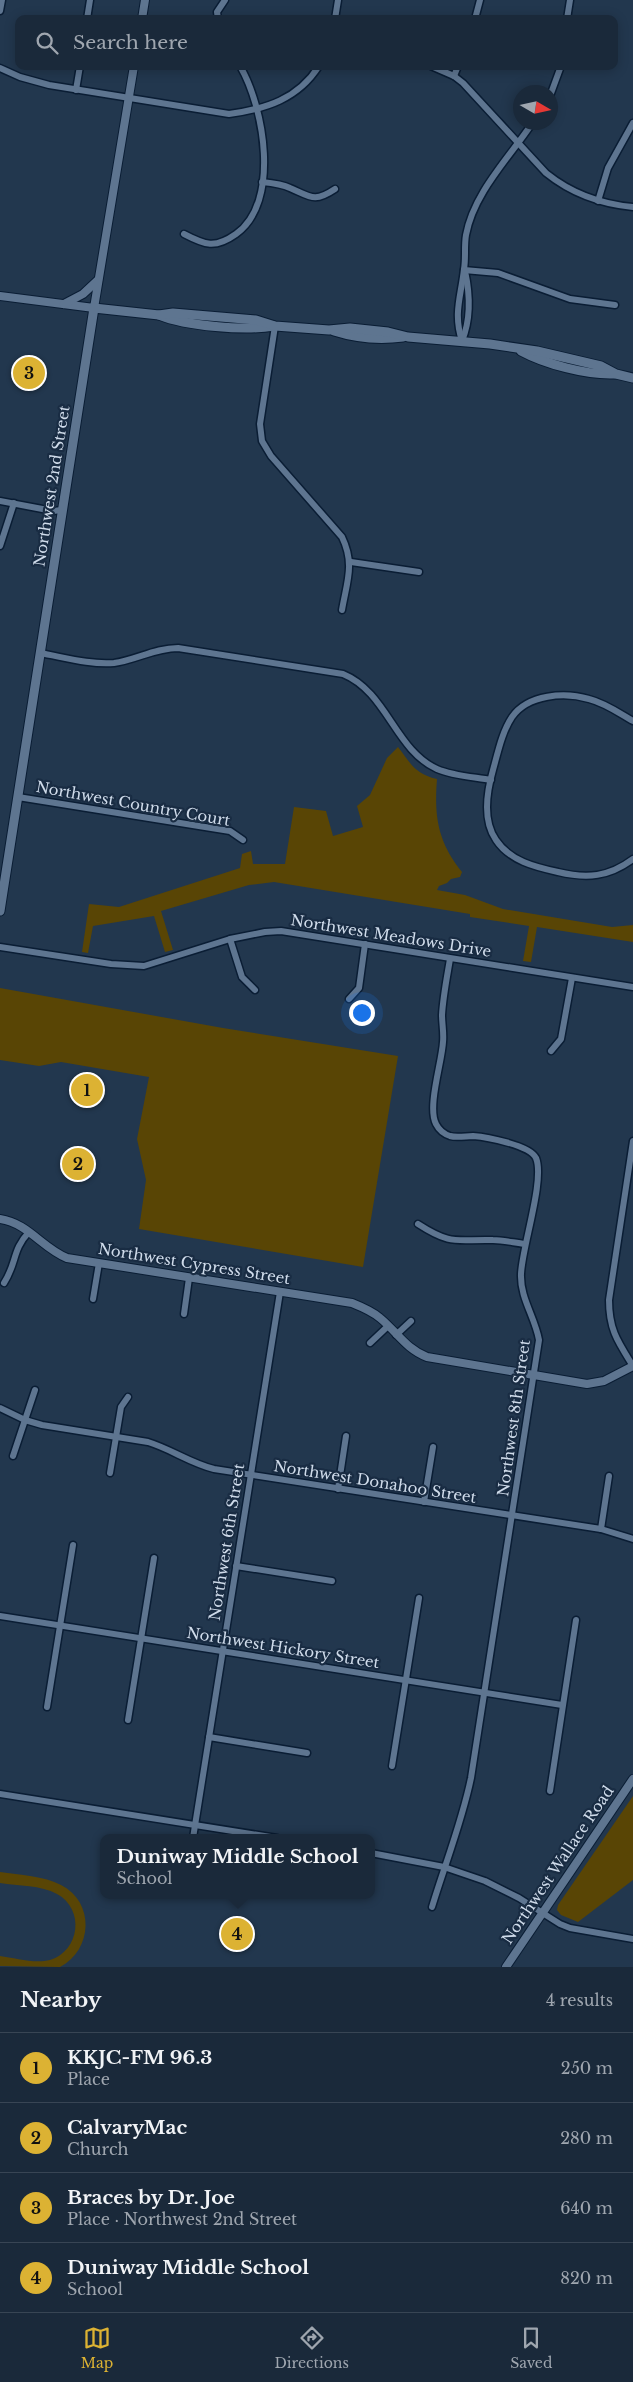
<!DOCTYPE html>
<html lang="en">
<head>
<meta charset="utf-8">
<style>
  body { margin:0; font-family:"Libre Baskerville",serif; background:#273545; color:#f1f3f6 }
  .compass { position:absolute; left:513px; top:85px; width:45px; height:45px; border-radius:50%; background:#1a293a; box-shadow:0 2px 12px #0003; rotate:99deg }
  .you { position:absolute; left:361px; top:1012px; width:18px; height:18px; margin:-12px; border:4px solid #fff; border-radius:50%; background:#1a73e8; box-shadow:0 0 0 8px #1a73e833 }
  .badge { display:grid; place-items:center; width:32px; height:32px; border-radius:50%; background:#dcb233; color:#111; font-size:16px; font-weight:700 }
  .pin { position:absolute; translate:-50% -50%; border:2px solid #fff; box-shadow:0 1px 5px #0006 }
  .popup { position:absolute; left:100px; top:1834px; width:275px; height:65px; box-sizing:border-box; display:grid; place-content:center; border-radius:10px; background:#1a293a; filter:drop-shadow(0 1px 4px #0005); font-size:16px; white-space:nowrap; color:#9fa6af }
  .popup b { font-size:19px; color:#f1f3f6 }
  .popup::after { content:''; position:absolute; left:50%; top:100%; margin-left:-10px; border:10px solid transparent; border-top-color:#1a293a }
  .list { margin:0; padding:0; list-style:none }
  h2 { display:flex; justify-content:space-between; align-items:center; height:65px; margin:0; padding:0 20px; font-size:21px }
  h2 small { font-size:16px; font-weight:400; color:#9fa6af }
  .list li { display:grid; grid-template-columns:32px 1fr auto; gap:15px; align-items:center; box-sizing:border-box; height:70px; padding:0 20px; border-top:1px solid #384554 }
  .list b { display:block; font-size:19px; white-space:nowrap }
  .list p { margin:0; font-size:16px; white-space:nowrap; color:#9fa6af }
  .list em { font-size:16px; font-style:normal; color:#9fa6af }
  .icon { flex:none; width:28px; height:28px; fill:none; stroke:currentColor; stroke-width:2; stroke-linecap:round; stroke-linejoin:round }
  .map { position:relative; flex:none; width:633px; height:1967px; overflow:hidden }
  .search { position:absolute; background:#1a293a; box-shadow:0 2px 12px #0003; left:15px; right:15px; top:15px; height:55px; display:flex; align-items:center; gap:12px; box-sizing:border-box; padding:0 18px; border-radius:10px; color:#9fa6af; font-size:19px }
  .sheet { height:345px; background:#1a293a }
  nav { display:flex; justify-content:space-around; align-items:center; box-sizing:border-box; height:70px; border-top:1px solid #384554; background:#1a293a; font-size:14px; color:#9fa6af }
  nav a { display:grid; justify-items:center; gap:2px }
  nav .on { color:#dcb233 }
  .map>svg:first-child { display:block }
  .green { fill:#594505 }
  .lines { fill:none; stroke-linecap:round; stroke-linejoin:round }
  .minor-casing { stroke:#0a1d34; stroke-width:9 }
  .tertiary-casing { stroke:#0a1d34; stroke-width:10 }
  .secondary-casing { stroke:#0a1d34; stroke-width:11 }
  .minor { stroke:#5e7590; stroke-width:6 }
  .tertiary { stroke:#5e7590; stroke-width:8 }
  .secondary { stroke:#5e7590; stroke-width:9 }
  .labels { text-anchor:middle; stroke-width:4.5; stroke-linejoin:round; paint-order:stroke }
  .street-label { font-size:15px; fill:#cfdbea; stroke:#192c43 }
</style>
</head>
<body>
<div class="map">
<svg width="633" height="1967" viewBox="0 0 633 1967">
  <rect width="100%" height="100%" fill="#22374e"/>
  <g class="green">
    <path d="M398 747C411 764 415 774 437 779 434 817 438 842 462 872L460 877 451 879 447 883 439 886 437 890 465 895 503 909 612 927 633 925V942L537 927 531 962 523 961 529 926 470 917V914L274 882 249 885 161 911 173 950 165 952 154 916 93 926 88 953 82 952 89 904 119 907 240 868 242 854 251 851 253 864H285L294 807 326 811 333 836 363 827 357 806 370 795 387 758Z"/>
    <path d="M0 988 223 1028 398 1056 363 1267 139 1229 146 1180 137 1139 149 1077 61 1062 39 1066 0 1060Z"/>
    <path d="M633 1796V1880L578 1922 561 1915 557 1910 558 1905Z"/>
    <path d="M0 1872C20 1875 44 1876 61 1885 95 1902 93 1950 60 1967L0 1966V1956C15 1958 35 1964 50 1960 80 1951 85 1909 57 1894 41 1885 18 1886 0 1883Z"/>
  </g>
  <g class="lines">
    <g class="minor-casing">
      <g id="minor">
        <path d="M0 11 2 0"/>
        <path d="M87 19 90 0"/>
        <path d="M218 19 217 12 225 0"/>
        <path d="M335 19 338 0"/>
        <path d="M475 19 480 0"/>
        <path d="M567 19 570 0"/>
        <path d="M431 66 454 76 463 83 546 173C572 194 600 204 633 207"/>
        <path d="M0 68 20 77 49 85 229 114C266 109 298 99 319 66"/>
        <path d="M454 76 458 66"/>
        <path d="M76 90 80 66"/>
        <path d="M550 96 561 66"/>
        <path d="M262 182C272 183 282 184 290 188 311 197 314 203 335 189"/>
        <path d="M598 201 608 168 633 123"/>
        <path d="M184 234C205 245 215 249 236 234 281 202 264 107 240 66"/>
        <path d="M464 270 498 273 570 299 615 305"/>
        <path d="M275 326 260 424 262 441 271 456 342 537C355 564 347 581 342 610"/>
        <path d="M462 341C453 313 461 297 464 269 466 258 464 246 466 235 474 192 510 157 533 122"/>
        <path d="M462 341C471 319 470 294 465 271"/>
        <path d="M0 501 53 511 62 510"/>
        <path d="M0 546 14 503"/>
        <path d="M351 562 419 572"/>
        <path d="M40 653C63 657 90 665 114 663 136 660 155 648 178 648L343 674C387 692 395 750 437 769 453 776 474 777 491 780"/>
        <path d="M633 721C619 713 605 703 589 699 565 692 528 694 512 717 502 732 498 752 493 770 487 791 482 820 496 840 510 861 535 867 558 872 587 879 609 877 633 859"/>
        <path d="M18 797 230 831 243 840"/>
        <path d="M230 939 242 977 255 990"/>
        <path d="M0 947 111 964 144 966 230 939 265 932 281 931 633 987"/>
        <path d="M349 999 359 988 365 944"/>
        <path d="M551 1051 561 1039 572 978"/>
        <path d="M633 1141 609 1300C609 1330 618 1342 633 1366"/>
        <path d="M418 1224C452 1246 456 1239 493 1240 504 1240 515 1243 525 1244"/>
        <path d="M4 1283C17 1263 12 1250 29 1232"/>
        <path d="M93 1299 99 1263"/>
        <path d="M184 1314 189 1278"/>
        <path d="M396 1335 411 1321"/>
        <path d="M370 1343 388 1326"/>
        <path d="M0 1408 25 1420 42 1425 148 1442C171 1449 190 1463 214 1469L601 1529 633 1539"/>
        <path d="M13 1456 35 1390"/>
        <path d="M110 1473 121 1407 128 1397"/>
        <path d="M338 1489 346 1436"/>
        <path d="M424 1502 433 1447"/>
        <path d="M601 1529 609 1476"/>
        <path d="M236 1566 332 1581"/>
        <path d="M0 1616 562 1705"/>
        <path d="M47 1707 73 1545"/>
        <path d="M128 1720 154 1558"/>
        <path d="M209 1737 307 1753"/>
        <path d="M392 1766 419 1598"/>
        <path d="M550 1791 576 1620"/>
        <path d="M0 1794 277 1838"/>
        <path d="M193 1838 280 1292"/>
        <path d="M371 1853 444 1867 485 1881 519 1898 560 1924 570 1928 633 1939"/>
        <path d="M432 1907C445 1864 462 1822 471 1778L539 1340C535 1317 520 1298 521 1274 522 1247 545 1180 536 1158 530 1145 486 1137 473 1136 466 1136 457 1138 450 1136 444 1134 439 1130 436 1124 427 1107 442 1062 443 1042 444 1033 442 1024 442 1015 443 997 447 977 450 959"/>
      </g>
    </g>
    <g class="tertiary-casing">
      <g id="tertiary">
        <path d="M142 19 145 0"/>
        <path d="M0 296 94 308 134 66"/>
        <path d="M64 304 83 294 98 280"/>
        <path d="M0 1219C28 1223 42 1248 67 1258L352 1303C362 1307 372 1311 380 1318 397 1332 406 1349 427 1357L587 1384 604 1381 633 1366"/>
        <path d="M506 1967 633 1779"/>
      </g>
    </g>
    <g class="secondary-casing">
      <g id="secondary">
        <path d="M159 315C186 326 245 331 274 326"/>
        <path d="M334 331C356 338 380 340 403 337"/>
        <path d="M521 351C545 364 586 375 614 374"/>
        <path d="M0 911 94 308 159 315 173 313 256 320 275 326 329 330 350 328 388 332 408 337 490 344 537 351 601 366 616 374 633 378"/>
      </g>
    </g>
    <use href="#minor" class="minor"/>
    <use href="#tertiary" class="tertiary"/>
    <use href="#secondary" class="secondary"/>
  </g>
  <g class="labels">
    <g class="street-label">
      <text transform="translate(52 486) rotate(-81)" y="5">Northwest 2nd Street</text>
      <text transform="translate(133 804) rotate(10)" y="5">Northwest Country Court</text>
      <text transform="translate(391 936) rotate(9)" y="5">Northwest Meadows Drive</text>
      <text transform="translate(194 1264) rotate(9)" y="5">Northwest Cypress Street</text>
      <text transform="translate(514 1418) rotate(-82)" y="5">Northwest 8th Street</text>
      <text transform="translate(375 1482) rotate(9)" y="5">Northwest Donahoo Street</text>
      <text transform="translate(227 1542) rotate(-81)" y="5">Northwest 6th Street</text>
      <text transform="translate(283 1648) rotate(9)" y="5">Northwest Hickory Street</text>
      <text transform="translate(558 1865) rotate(-56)" y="5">Northwest Wallace Road</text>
    </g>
  </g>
</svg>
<svg class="compass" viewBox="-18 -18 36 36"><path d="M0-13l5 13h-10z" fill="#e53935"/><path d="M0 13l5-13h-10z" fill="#9fa6af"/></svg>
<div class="you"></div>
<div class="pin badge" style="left:87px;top:1090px">1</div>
<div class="pin badge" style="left:78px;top:1164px">2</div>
<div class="pin badge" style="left:29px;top:373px">3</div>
<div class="pin badge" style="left:237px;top:1934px">4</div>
<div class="popup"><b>Duniway Middle School</b>School</div>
<div class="search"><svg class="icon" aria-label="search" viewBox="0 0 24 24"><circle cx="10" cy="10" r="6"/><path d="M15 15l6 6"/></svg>Search here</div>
</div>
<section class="sheet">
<h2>Nearby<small>4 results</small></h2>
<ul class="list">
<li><span class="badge">1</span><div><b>KKJC-FM 96.3</b><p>Place</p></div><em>250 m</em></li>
<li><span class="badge">2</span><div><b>CalvaryMac</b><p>Church</p></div><em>280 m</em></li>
<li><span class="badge">3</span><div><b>Braces by Dr. Joe</b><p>Place · Northwest 2nd Street</p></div><em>640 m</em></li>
<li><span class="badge">4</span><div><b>Duniway Middle School</b><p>School</p></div><em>820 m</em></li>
</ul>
</section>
<nav>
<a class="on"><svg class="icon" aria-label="map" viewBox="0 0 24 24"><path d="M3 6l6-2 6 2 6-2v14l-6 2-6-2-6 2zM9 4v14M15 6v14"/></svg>Map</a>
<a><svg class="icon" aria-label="directions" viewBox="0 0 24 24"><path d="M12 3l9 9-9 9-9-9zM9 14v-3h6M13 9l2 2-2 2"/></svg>Directions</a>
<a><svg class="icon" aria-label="saved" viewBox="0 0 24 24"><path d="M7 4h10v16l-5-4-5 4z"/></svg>Saved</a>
</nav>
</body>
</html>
